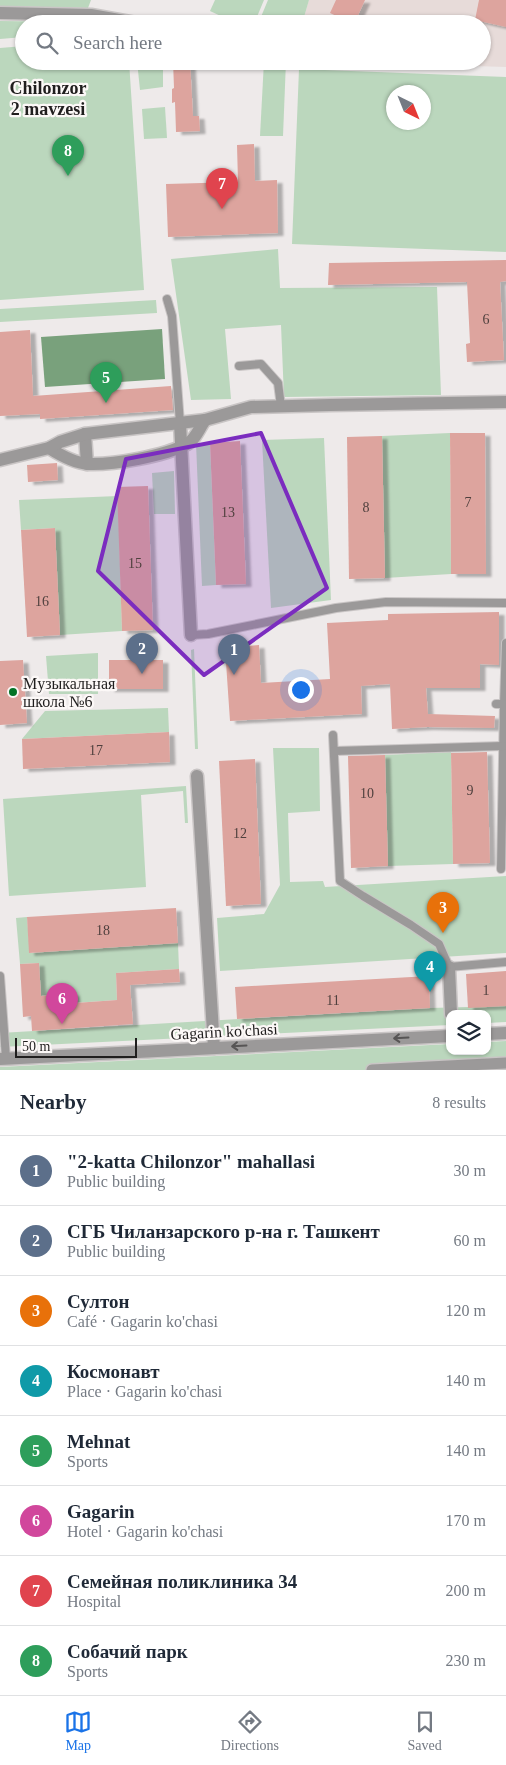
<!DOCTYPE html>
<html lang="en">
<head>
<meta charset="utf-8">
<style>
  body { margin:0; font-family:Georgia,serif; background:#f2f2f3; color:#1f2937 }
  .controls { position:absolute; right:15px; bottom:15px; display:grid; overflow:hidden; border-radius:10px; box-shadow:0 1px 4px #0004 }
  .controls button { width:45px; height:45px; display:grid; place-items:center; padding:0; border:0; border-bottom:1px solid #e0e1e3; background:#fff; color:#1f2937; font:25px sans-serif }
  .compass { position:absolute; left:386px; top:85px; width:45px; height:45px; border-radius:50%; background:#fff; box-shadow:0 1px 4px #0004; rotate:137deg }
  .scale { position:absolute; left:15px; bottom:12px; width:122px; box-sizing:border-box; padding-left:5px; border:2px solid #201e1e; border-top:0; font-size:14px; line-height:18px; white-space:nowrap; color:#201e1e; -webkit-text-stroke:4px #fcf8f7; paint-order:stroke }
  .you { position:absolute; left:300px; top:689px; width:18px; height:18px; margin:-12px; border:4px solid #fff; border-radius:50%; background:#1a73e8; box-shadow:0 0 0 8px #1a73e833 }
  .badge { display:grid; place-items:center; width:32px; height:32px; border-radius:50%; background:#1a73e8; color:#fff; font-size:16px; font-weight:700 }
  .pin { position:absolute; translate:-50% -41px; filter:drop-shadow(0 1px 2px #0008) }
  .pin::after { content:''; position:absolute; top:26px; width:18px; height:15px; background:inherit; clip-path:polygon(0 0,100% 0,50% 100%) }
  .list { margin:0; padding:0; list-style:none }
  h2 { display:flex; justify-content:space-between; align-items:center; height:65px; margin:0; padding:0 20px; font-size:21px }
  h2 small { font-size:16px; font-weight:400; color:#747a83 }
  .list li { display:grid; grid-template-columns:32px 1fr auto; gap:15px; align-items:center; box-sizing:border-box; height:70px; padding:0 20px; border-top:1px solid #e0e1e3 }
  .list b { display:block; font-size:19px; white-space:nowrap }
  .list p { margin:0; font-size:16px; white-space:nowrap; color:#747a83 }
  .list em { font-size:16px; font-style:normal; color:#747a83 }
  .icon { flex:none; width:28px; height:28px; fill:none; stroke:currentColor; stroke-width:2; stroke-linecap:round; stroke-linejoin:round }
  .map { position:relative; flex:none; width:506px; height:1070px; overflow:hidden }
  .search { position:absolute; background:#fff; box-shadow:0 1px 4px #0004; left:15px; right:15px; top:15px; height:55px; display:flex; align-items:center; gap:12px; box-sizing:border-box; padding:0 18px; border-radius:28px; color:#747a83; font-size:19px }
  .sheet { height:625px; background:#fff }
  nav { display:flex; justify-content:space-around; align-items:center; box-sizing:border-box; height:70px; border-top:1px solid #e0e1e3; background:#fff; font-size:14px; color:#747a83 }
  nav a { display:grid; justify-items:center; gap:2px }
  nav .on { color:#1a73e8 }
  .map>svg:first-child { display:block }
  .built { fill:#e7dbd9 }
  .green { fill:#bbd7bd; fill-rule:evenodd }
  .water { fill:#79a17c }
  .building { fill:#dda49e; filter:url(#shadow) }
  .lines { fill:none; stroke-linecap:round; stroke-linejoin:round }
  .service-casing { stroke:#c9c5c5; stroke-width:10 }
  .pedestrian-casing { stroke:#c9c5c5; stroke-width:14 }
  .minor-casing { stroke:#c9c5c5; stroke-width:15 }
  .service { stroke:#9b9999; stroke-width:8 }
  .pedestrian { stroke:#9b9999; stroke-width:11 }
  .minor { stroke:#9b9999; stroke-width:12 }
  .oneway { stroke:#575555 }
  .marked { fill:#7b2cbf; fill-opacity:0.2; stroke:#7b2cbf; stroke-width:4; stroke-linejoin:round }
  .poi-dot { fill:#027326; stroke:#fcf8f7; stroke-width:2 }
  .labels { text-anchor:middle; stroke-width:4.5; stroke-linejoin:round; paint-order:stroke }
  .number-label { font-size:14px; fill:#4f403e }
  .poi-label { font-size:16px; fill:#201e1e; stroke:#fcf8f7; text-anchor:start }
  .street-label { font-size:16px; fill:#201e1e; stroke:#fcf8f7 }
  .neighbourhood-label { font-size:18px; font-weight:bold; fill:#201e1e; stroke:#fcf8f7 }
</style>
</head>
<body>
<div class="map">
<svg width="506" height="1070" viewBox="0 0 506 1070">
  <defs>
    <filter id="shadow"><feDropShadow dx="5.5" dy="3" stdDeviation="1" flood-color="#0004"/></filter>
  </defs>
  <rect width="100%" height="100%" fill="#eeeaea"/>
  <path class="built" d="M309 0H506V67L474 66 475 61H482V24H302Z"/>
  <g class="green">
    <path d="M0 0H91L88 8 0 6Z"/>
    <path d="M215 0H264L254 24H238L210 11Z"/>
    <path d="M268 0H309L302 24H258Z"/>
    <path d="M0 21 89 22 99 24H24V37L0 39Z"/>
    <path d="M24 46V61H129L144 290 0 300V48Z"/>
    <path d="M137 61H163V87L140 90Z"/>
    <path d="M264 61H286L283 136H260Z"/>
    <path d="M299 69 506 77V252L292 244ZM394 92H424V122H394Z"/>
    <path d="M165 107 167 138 144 139 142 109Z"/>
    <path d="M278 249 280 288 437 287 441 395 284 397 281 325 225 329 231 399 191 400 171 259Z"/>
    <path d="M156 300 157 313 0 322V309Z"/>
    <path d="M450 433 451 574 385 578 382 436Z"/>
    <path d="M324 438 331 600 271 608 262 440Z"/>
    <path d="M196 443H210L216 585 202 586Z"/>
    <path d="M174 471 175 514H154L152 473Z"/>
    <path d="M118 496 122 631 60 635 55 528 21 530 19 500Z"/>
    <path d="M194 649 198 749H195L191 650Z"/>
    <path d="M98 653V694H49L46 656Z"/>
    <path d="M168 708 169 732 22 739 45 711Z"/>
    <path d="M273 748H319L320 811 288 813 290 882 323 881 325 887 506 876V953L220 971 217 918 264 914 280 885Z"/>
    <path d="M451 752 453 864 388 866 385 755Z"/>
    <path d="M186 786 188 823H185L183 791 141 795 146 887 9 896 3 799Z"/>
    <path d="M27 917 30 953 178 943 179 969 116 973 117 1000 75 1003 74 993 41 996 39 963 20 964 16 918Z"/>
    <path d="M506 1006V1022L487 1023V1014H450V1025L0 1047V1033L430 1008Z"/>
    <path d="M506 1041V1070H0V1067L450 1044V1051H487V1042Z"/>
  </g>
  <path class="water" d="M162 329 165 379 45 387 41 337Z"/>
  <g class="building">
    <path d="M336 0H365L354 24 330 13Z"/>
    <path d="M479 0H506V27L475 20Z"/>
    <path d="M173 61H190L193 116H199L200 131 176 132 175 102 172 103V89L174 88Z"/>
    <path d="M254 144 255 181 277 180 278 233 168 237 166 184 238 182 237 145Z"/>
    <path d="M506 260V281L500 282 504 360 467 362 466 344 470 343 467 282 328 285 329 263Z"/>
    <path d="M30 330 33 396 171 386 173 410 40 419V414L0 416V332Z"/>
    <path d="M450 433H485L486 574H451Z"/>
    <path d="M382 436 385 578 349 579 347 437Z"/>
    <path d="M240 441 246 584 216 585 210 443Z"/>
    <path d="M57 463 58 480 28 482 27 465Z"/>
    <path d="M148 486 153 630 122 631 117 487Z"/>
    <path d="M55 528 60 635 27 637 21 530Z"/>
    <path d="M499 612V665L480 664V688H426L428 714 495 716 494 728 428 727 392 729 390 684 361 686 362 714 230 721 225 648 259 645 261 683 330 679 327 623 388 620V614Z"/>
    <path d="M23 660 27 723 0 725V661Z"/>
    <rect x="109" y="660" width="54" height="29"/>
    <path d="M169 732 170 762 23 769 22 739Z"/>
    <path d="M487 752 490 863 453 864 451 753Z"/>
    <path d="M385 755 388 866 351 868 348 756Z"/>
    <path d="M255 759 261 904 226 906 219 761Z"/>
    <path d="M176 908 178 943 29 953 27 917Z"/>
    <path d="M39 963 41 996 74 993 75 1003 117 1000 116 973 179 969 180 982 130 985 133 1024 32 1031 31 1016 23 1017 20 964Z"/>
    <path d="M506 971V1006L468 1008 466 974Z"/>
    <path d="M429 976 430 1008 237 1019 235 987Z"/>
  </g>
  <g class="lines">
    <g class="service-casing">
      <g id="service">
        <path d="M167 299 172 316 180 423"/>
        <path d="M239 366 261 364 278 383 281 406"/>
        <path d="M191 635 208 634 336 608 386 602 506 603"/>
        <path d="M506 643 504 704H506"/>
        <path d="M496 704H504L501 869"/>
        <path d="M333 735 340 881 363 896 411 925 439 944 449 967 506 962"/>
        <path d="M334 751 503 746"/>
        <path d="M0 976 6 1058"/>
      </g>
    </g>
    <g class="pedestrian-casing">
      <path id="pedestrian" d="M372 1070 506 1063"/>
    </g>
    <g class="minor-casing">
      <g id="minor">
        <path d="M0 13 91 15 141 24"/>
        <path d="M180 423 191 635"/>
        <path d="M85 434 87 464"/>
        <path d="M49 448C60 455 75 463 88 464 114 465 164 456 187 444 195 440 200 427 205 420"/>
        <path d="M0 460 49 448 60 442 85 434 205 420 251 407 330 405 506 402"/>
        <path d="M197 776 214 1048"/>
        <path d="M449 967 451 1014"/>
        <path d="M487 1034 506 1033"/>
        <path d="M0 1059 450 1036"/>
      </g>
    </g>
    <use href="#service" class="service"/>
    <use href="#pedestrian" class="pedestrian"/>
    <use href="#minor" class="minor"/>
  </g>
  <defs><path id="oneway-shaft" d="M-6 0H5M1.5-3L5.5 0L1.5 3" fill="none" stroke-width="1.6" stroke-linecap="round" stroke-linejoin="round" transform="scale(1.25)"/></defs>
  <g class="oneway">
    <use href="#oneway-shaft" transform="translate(401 1038) rotate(177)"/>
    <use href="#oneway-shaft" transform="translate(239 1046) rotate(177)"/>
  </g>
  <path class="marked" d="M261 433 327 588 204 675 98 571 126 459Z"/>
  <circle class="poi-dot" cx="13" cy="692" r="5"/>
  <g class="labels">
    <g class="number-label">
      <text x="486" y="324">6</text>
      <text x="468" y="507">7</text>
      <text x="366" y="512">8</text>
      <text x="228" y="517">13</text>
      <text x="135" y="568">15</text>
      <text x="42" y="606">16</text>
      <text x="96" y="755">17</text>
      <text x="470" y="795">9</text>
      <text x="367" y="798">10</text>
      <text x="240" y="838">12</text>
      <text x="103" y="935">18</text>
      <text x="486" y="995">1</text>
      <text x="333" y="1005">11</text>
    </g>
    <g class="poi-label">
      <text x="23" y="689">Mузыкальная<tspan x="23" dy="18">школа №6</tspan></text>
    </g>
    <g class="street-label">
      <text transform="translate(224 1031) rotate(-3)" y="6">Gagarin ko'chasi</text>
    </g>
    <g class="neighbourhood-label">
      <text x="48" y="94">Chilonzor<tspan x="48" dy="21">2 mavzesi</tspan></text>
    </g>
  </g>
</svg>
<div class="controls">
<button><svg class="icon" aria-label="layers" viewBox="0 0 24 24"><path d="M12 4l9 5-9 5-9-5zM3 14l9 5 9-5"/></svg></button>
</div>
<svg class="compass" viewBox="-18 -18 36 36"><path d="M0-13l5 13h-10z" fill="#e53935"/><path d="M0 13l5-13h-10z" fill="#747a83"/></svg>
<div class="scale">50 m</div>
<div class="you"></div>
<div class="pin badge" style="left:234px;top:675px;background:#5c6f8a">1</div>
<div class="pin badge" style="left:142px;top:674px;background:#5c6f8a">2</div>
<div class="pin badge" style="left:443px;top:933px;background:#e8710a">3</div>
<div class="pin badge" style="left:430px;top:992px;background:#0f9aa8">4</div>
<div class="pin badge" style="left:106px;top:403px;background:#2e9e5b">5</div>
<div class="pin badge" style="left:62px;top:1024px;background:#d1479c">6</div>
<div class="pin badge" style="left:222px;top:209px;background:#e0444e">7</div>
<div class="pin badge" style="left:68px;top:176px;background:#2e9e5b">8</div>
<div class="search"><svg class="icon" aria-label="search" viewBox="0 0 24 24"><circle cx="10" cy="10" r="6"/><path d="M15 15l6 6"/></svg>Search here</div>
</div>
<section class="sheet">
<h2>Nearby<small>8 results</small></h2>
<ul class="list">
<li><span class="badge" style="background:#5c6f8a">1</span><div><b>&quot;2-katta Chilonzor&quot; mahallasi</b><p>Public building</p></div><em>30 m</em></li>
<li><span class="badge" style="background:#5c6f8a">2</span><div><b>СГБ Чиланзарского р-на г. Ташкент</b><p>Public building</p></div><em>60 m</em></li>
<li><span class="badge" style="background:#e8710a">3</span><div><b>Султон</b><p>Café · Gagarin ko'chasi</p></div><em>120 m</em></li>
<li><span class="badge" style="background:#0f9aa8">4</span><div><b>Космонавт</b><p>Place · Gagarin ko'chasi</p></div><em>140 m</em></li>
<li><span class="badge" style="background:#2e9e5b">5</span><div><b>Mehnat</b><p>Sports</p></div><em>140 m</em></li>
<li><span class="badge" style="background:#d1479c">6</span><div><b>Gagarin</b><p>Hotel · Gagarin ko'chasi</p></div><em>170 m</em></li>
<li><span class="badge" style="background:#e0444e">7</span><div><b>Семейная поликлиника 34</b><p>Hospital</p></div><em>200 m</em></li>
<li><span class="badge" style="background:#2e9e5b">8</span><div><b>Собачий парк</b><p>Sports</p></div><em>230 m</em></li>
</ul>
</section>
<nav>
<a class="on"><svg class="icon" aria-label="map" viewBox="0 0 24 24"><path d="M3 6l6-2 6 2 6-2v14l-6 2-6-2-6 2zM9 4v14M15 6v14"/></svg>Map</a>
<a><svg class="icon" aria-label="directions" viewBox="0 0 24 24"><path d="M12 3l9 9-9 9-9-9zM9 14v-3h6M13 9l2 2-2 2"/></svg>Directions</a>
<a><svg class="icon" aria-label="saved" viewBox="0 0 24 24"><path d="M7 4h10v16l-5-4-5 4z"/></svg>Saved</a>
</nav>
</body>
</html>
